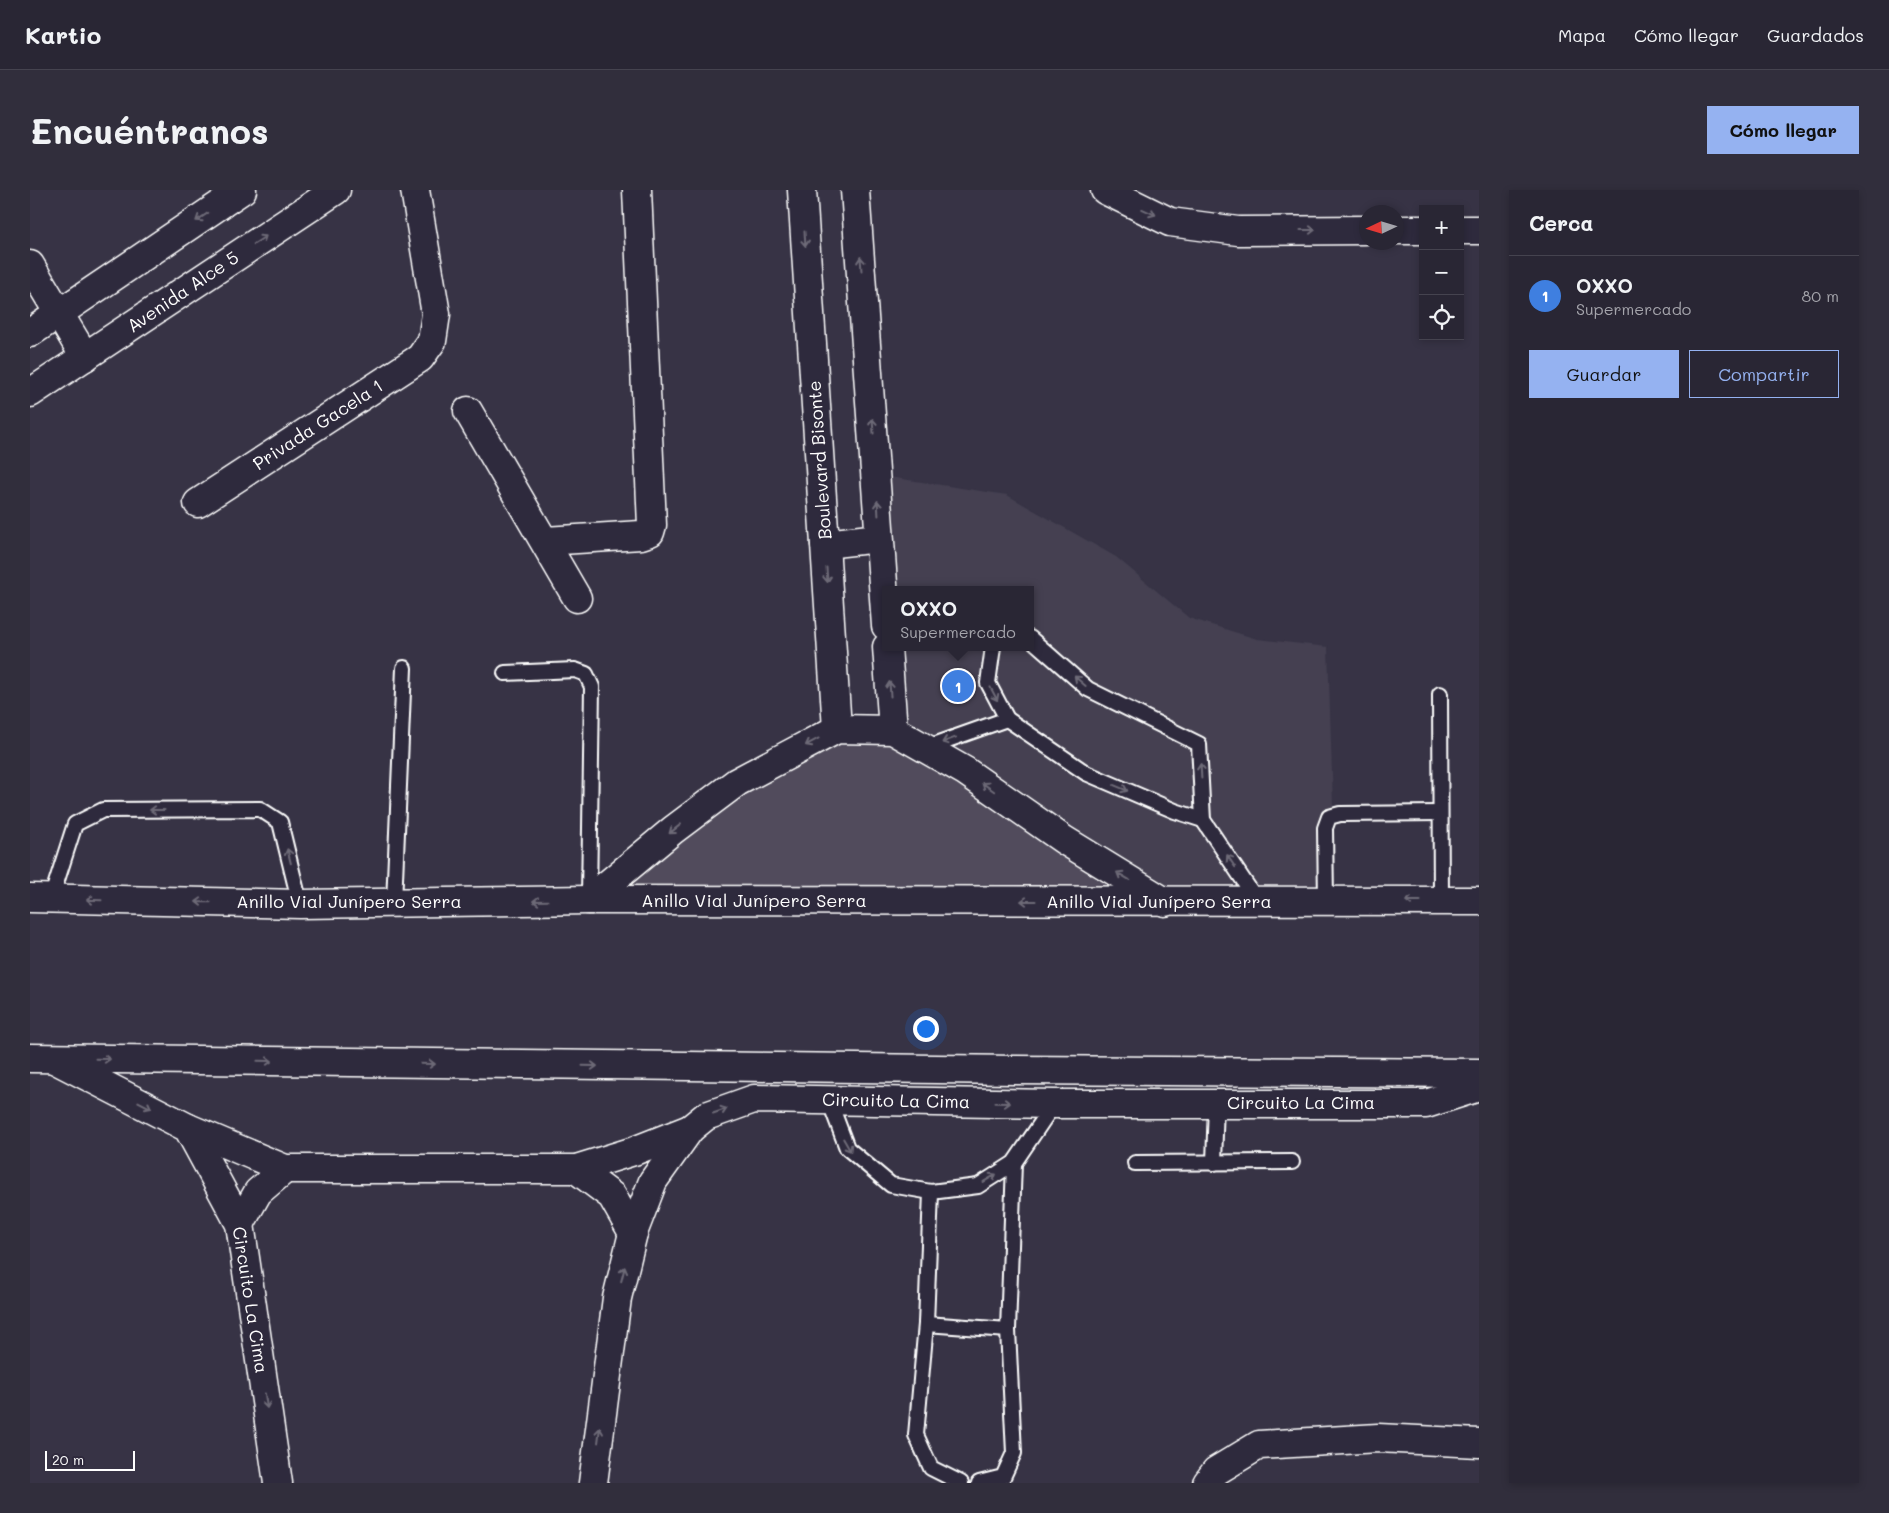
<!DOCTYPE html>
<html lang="es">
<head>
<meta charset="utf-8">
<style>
  body { margin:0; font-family:Mali,sans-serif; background:#312e3c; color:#f1f3f6 }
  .controls { position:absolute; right:15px; top:15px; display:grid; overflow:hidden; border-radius:0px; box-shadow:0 2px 8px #0003 }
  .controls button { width:45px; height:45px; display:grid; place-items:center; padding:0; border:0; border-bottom:1px solid #45434f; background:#292634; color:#f1f3f6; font:25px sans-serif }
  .compass { position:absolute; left:1329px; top:15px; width:45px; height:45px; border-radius:50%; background:#292634; box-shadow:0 2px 8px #0003; rotate:266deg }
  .scale { position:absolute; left:15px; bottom:12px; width:90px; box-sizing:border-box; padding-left:5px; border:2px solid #fff; border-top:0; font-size:14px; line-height:18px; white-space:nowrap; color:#fff; -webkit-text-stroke:4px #2f2a3d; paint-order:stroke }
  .you { position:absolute; left:895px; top:838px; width:18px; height:18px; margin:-12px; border:4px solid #fff; border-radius:50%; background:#1a73e8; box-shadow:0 0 0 8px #1a73e833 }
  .badge { display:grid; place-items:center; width:32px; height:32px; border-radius:50%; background:#95b2f1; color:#fff; font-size:16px; font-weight:700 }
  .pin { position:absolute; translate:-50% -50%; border:2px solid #fff; box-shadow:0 1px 5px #0006 }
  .popup { position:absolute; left:852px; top:396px; width:152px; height:65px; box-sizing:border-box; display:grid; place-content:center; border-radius:0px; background:#292634; filter:drop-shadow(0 1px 4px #0005); font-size:16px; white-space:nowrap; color:#a5a5ac }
  .popup b { font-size:19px; color:#f1f3f6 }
  .popup::after { content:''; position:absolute; left:50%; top:100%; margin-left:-10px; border:10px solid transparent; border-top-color:#292634 }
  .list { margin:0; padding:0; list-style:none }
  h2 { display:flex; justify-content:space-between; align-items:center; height:65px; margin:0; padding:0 20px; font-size:21px }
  h2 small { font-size:16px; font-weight:400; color:#a5a5ac }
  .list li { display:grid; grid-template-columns:32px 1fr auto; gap:15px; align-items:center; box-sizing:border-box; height:80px; padding:0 20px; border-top:1px solid #45434f }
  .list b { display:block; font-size:19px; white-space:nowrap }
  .list p { margin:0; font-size:16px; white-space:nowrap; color:#a5a5ac }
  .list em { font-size:16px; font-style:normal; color:#a5a5ac }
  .actions { display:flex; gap:10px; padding:15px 20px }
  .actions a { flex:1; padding:11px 0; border:1px solid #95b2f1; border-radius:0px; text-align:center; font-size:18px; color:#95b2f1 }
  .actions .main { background:#95b2f1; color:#111 }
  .icon { flex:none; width:28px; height:28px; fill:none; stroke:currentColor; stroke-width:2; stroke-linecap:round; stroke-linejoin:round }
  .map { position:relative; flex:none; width:1449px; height:1293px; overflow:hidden; border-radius:0px }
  header { display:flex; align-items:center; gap:30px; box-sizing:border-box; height:70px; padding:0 25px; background:#292634; border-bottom:1px solid #45434f }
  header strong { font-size:24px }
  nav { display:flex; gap:28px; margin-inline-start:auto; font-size:18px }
  .intro { display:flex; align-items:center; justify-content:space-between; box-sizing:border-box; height:120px; padding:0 30px }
  h1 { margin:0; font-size:35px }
  .button { padding:12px 22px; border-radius:0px; background:#95b2f1; color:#111; font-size:18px; font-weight:700 }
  main { display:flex; gap:30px; padding:0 30px }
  aside { flex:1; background:#292634; border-radius:0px; box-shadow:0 2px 8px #0003 }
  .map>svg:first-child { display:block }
  .built { fill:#444051 }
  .green { fill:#514c5c; stroke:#a8a6ae }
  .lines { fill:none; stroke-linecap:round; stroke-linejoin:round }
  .lane-casing { stroke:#fff; stroke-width:18 }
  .street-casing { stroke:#fff; stroke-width:31 }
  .secondary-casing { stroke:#fff; stroke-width:31 }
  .highway-casing { stroke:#fff; stroke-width:31 }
  .lane { stroke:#2f2a3d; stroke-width:14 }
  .street { stroke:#2f2a3d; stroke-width:28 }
  .secondary { stroke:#2f2a3d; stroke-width:28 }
  .highway { stroke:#2f2a3d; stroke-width:28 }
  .oneway { stroke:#6d6a77 }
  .labels { text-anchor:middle; stroke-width:4; stroke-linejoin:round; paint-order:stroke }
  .street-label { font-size:18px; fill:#fff; stroke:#2f2a3d }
</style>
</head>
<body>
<header>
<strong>Kartio</strong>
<nav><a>Mapa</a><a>Cómo llegar</a><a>Guardados</a></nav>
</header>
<div class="intro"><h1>Encuéntranos</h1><a class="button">Cómo llegar</a></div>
<main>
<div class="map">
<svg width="1449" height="1293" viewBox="0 0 1449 1293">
  <rect width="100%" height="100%" fill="#373345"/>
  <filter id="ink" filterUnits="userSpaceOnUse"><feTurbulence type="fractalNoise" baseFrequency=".02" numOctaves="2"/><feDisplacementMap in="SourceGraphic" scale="10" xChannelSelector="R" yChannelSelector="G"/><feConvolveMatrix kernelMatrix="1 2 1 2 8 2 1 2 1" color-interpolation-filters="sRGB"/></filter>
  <g filter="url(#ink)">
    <path class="built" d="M846 285 977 305 1086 367 1159 428 1227 449 1298 457 1306 712H1135L863 540 857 457H1000V400H856Z"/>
    <path class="green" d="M807 539 863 540 1135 712 559 710Z"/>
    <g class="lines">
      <g class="lane-casing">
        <g id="lane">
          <path d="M1000 448 1058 499 1169 554 1173 630 1228 712"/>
          <path d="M963 457 958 493 977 529 1056 583 1145 621 1173 630"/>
          <path d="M475 483 545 480 556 484 562 497 559 709"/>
          <path d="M1410 504 1411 711"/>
          <path d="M895 558 977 529"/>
          <path d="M21 709 45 634 73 620 230 619 250 632 270 714"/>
          <path d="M1296 711 1295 638 1299 627 1310 624 1410 623"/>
          <path d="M364 713 374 478"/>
          <path d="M799 910 817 958 861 995 901 1002 948 996 984 973 1024 914"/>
          <path d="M1105 973 1262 972"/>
          <path d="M1184 973 1186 913"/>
          <path d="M901 1002 896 1134 978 1140 984 973"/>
          <path d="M896 1134 886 1245 901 1278 931 1293"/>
          <path d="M949 1293 973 1287 984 1263 978 1140"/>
        </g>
      </g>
      <g class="street-casing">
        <g id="street">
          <path d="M0 75 55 167"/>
          <path d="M438 221 547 408"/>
          <path d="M168 313 390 168 402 151 406 124 385 0"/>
          <path d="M515 351 611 345 620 342 622 335 607 0"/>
          <path d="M24 869 158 938 210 1034 248 1293"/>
          <path d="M158 938 255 979H546L604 961 660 939"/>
          <path d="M546 979 582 1006 603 1043"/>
          <path d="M210 1034 228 1002 255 979"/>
          <path d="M563 1293 587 1108 603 1043 623 991 660 939 676 926 724 909 1024 914H1396L1449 897"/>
          <path d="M1177 1293 1186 1281 1229 1255 1348 1248 1449 1253"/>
        </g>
      </g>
      <g class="secondary-casing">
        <g id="secondary">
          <path d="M772 0 807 539"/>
          <path d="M825 0 856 436"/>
          <path d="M1075 0 1140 32 1208 41 1336 40"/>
          <path d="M1366 40H1393"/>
          <path d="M1430 40H1449"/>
          <path d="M0 143 212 0"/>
          <path d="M0 203 306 0"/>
          <path d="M795 354 849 348"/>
          <path d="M857 457 863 540"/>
        </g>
      </g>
      <g class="highway-casing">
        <g id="highway">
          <path d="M0 708 270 714 559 710 1449 711"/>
          <path d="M559 710 643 640 707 592 807 539 863 540 935 581 1034 650 1135 712"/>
          <path d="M0 868 986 880 1449 883"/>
        </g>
      </g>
      <use href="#lane" class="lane"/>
      <use href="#street" class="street"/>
      <use href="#secondary" class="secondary"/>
      <use href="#highway" class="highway"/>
    </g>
    <defs><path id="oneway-shaft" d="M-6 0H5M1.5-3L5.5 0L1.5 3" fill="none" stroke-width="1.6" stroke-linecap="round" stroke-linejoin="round" transform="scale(1.25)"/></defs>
    <g class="oneway">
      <use href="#oneway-shaft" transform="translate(1119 22) rotate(24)"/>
      <use href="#oneway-shaft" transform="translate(172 27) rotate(146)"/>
      <use href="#oneway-shaft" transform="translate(1278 40)"/>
      <use href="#oneway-shaft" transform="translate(775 49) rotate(86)"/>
      <use href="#oneway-shaft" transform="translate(230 50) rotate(-34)"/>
      <use href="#oneway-shaft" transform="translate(831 74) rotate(-94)"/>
      <use href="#oneway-shaft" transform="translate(843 236) rotate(-94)"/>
      <use href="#oneway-shaft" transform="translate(848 318) rotate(-93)"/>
      <use href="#oneway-shaft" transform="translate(797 385) rotate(86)"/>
      <use href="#oneway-shaft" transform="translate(1050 491) rotate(-139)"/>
      <use href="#oneway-shaft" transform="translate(860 499) rotate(-94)"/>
      <use href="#oneway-shaft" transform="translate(964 504) rotate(62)"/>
      <use href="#oneway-shaft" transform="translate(919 550) rotate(160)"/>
      <use href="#oneway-shaft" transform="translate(782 552) rotate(152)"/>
      <use href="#oneway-shaft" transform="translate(1171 581) rotate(-93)"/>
      <use href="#oneway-shaft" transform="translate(958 597) rotate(-145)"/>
      <use href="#oneway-shaft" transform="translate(1091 598) rotate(23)"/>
      <use href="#oneway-shaft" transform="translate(127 620) rotate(180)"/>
      <use href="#oneway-shaft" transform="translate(645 639) rotate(142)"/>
      <use href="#oneway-shaft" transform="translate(259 666) rotate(-104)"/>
      <use href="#oneway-shaft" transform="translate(1201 671) rotate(-124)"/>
      <use href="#oneway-shaft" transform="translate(1093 686) rotate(-149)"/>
      <use href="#oneway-shaft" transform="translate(64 710) rotate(-178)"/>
      <use href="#oneway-shaft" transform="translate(510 711) rotate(179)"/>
      <use href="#oneway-shaft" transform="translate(998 711) rotate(-180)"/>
      <use href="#oneway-shaft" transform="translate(1383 711) rotate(180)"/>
      <use href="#oneway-shaft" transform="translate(173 712) rotate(-179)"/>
      <use href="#oneway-shaft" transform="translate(73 869) rotate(1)"/>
      <use href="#oneway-shaft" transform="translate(235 871) rotate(1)"/>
      <use href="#oneway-shaft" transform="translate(398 874) rotate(1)"/>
      <use href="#oneway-shaft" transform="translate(560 876) rotate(1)"/>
      <use href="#oneway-shaft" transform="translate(973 913) rotate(1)"/>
      <use href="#oneway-shaft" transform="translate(115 915) rotate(27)"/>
      <use href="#oneway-shaft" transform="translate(690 921) rotate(-19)"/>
      <use href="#oneway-shaft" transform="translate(817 955) rotate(60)"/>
      <use href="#oneway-shaft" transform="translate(960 988) rotate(-31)"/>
      <use href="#oneway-shaft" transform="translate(593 1084) rotate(-76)"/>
      <use href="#oneway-shaft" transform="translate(236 1211) rotate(82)"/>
      <use href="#oneway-shaft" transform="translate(569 1245) rotate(-83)"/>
    </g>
  </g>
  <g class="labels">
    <g class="street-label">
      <text transform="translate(153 102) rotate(-34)" y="6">Avenida Alce 5</text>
      <text transform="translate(288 235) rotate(-33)" y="6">Privada Gacela 1</text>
      <text transform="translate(790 270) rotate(-94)" y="6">Boulevard Bisonte</text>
      <text x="724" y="717">Anillo Vial Junípero Serra</text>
      <text x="319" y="718">Anillo Vial Junípero Serra</text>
      <text x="1129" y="718">Anillo Vial Junípero Serra</text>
      <text transform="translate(866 911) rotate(1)" y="6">Circuito La Cima</text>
      <text x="1271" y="919">Circuito La Cima</text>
      <text transform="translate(220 1110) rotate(81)" y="6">Circuito La Cima</text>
    </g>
  </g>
</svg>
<div class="controls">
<button>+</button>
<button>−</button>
<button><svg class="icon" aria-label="locate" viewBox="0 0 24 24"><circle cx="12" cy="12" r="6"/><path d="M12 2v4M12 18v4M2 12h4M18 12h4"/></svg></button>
</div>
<svg class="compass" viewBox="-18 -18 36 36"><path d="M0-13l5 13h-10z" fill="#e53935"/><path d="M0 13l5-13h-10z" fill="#a5a5ac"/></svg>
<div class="scale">20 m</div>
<div class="you"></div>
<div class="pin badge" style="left:928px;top:496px;background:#3f7fe0">1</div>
<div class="popup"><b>OXXO</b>Supermercado</div>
</div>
<aside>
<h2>Cerca<small></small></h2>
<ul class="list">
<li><span class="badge" style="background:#3f7fe0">1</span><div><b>OXXO</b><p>Supermercado</p></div><em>80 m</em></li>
</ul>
<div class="actions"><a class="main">Guardar</a><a>Compartir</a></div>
</aside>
</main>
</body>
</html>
